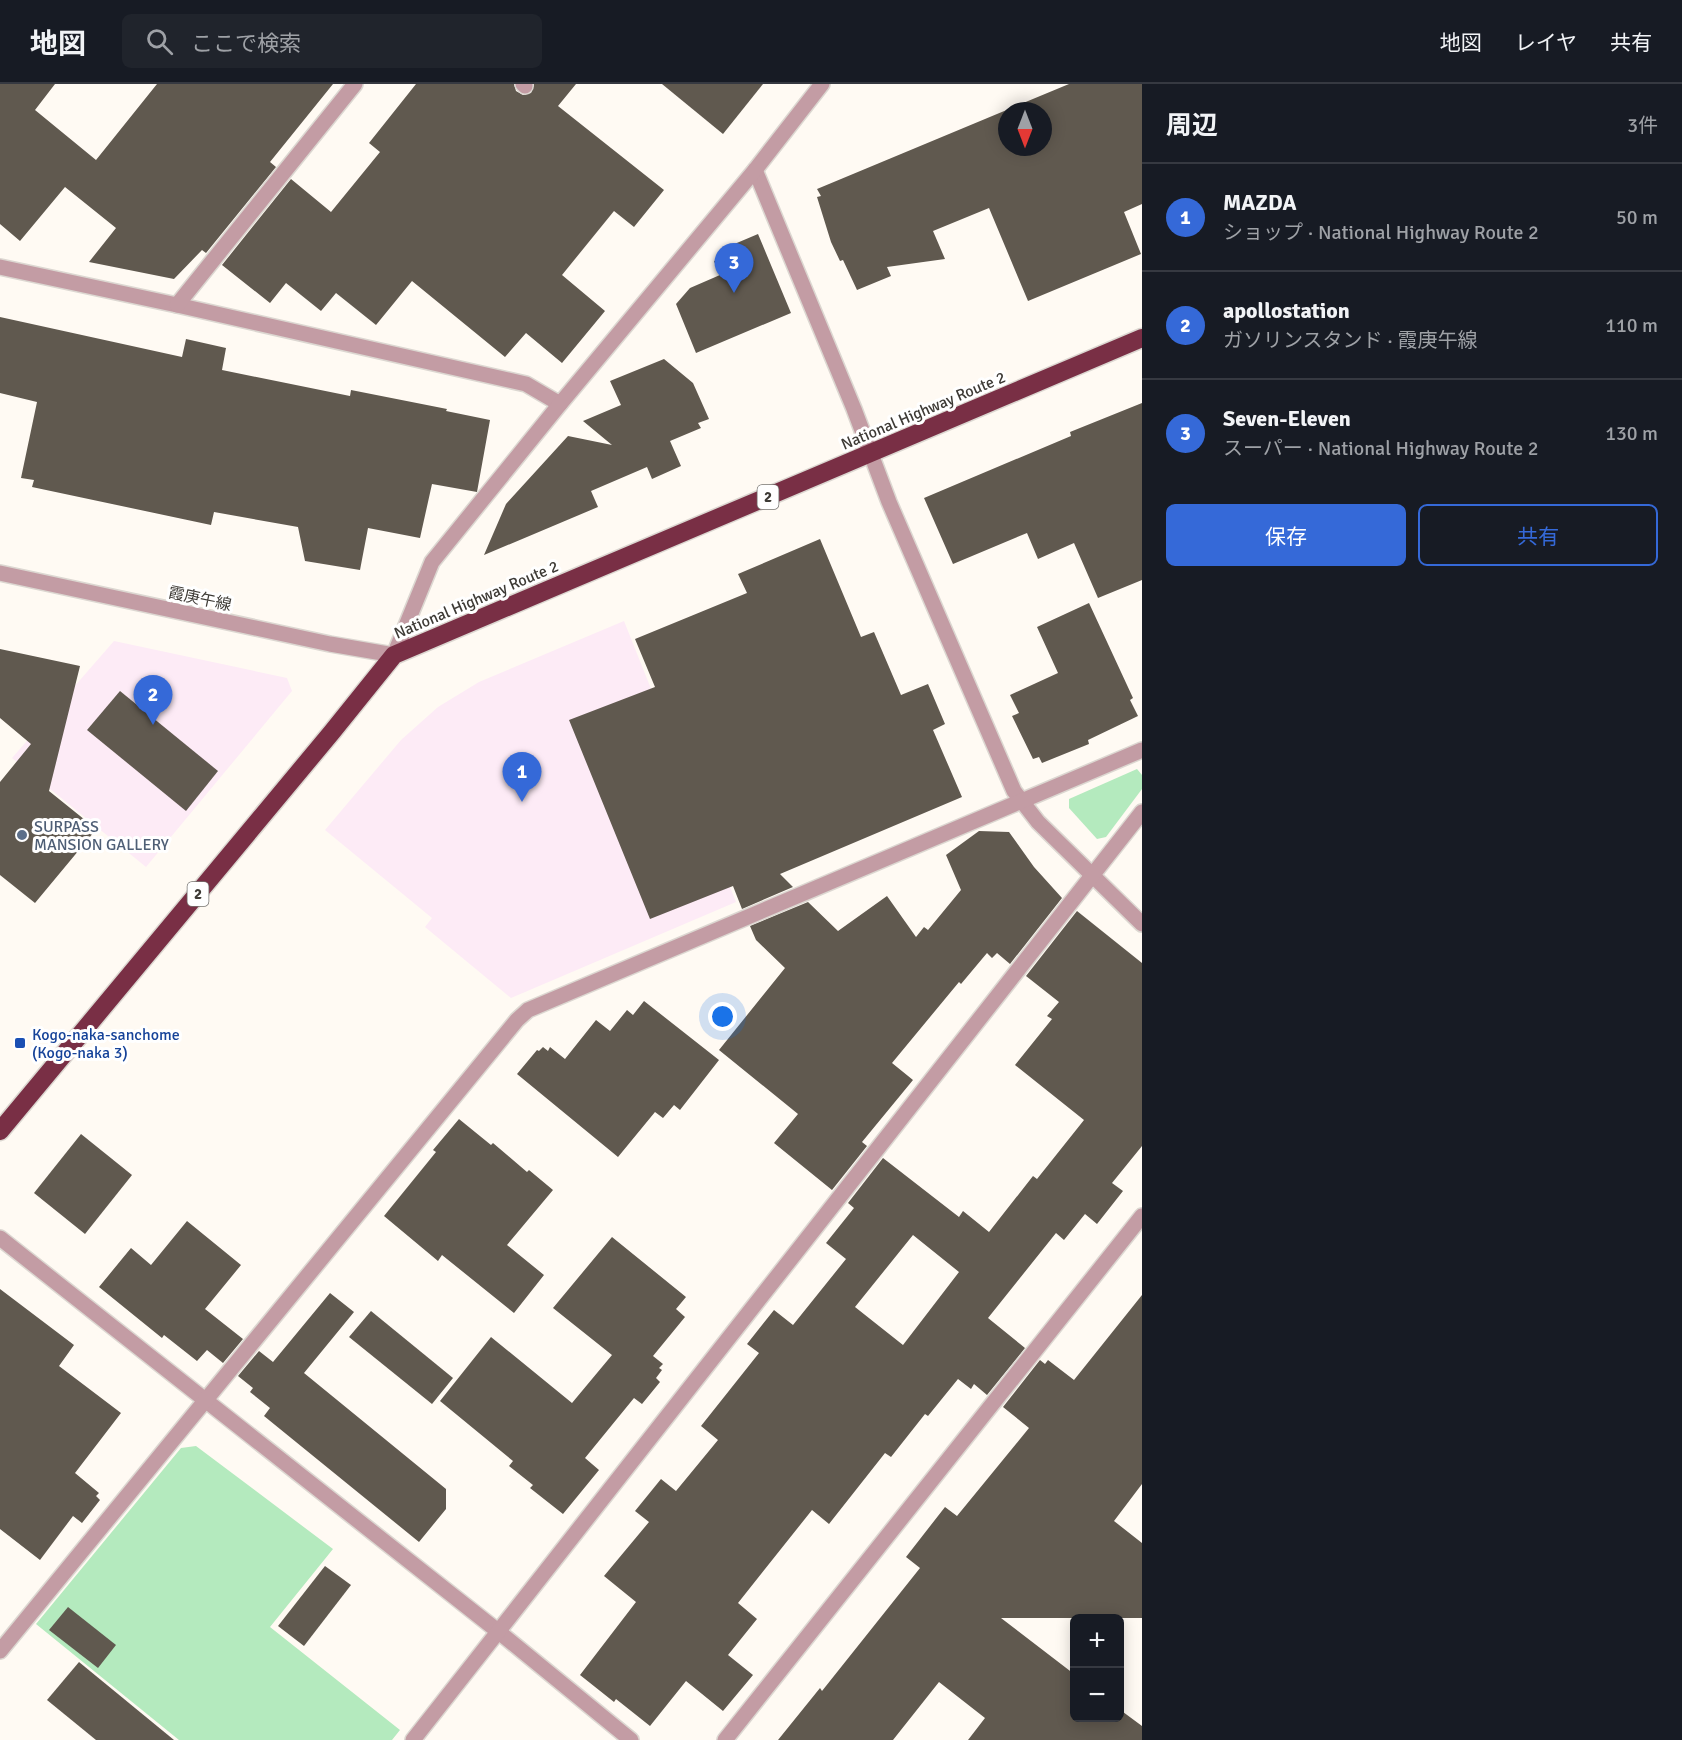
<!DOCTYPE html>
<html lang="ja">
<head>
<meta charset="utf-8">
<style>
  body { margin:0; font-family:Signika,"Noto Sans JP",sans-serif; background:#20242c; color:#f1f3f6 }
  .controls { position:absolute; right:18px; bottom:18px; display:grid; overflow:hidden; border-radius:9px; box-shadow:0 3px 15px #0003 }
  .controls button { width:54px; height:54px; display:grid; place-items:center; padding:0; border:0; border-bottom:2px solid #363941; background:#171b24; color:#f1f3f6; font:30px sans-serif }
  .compass { position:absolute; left:998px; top:18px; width:54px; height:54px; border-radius:50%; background:#171b24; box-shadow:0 3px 15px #0003; rotate:180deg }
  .you { position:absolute; left:723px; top:933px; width:21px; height:21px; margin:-15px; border:4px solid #fff; border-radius:50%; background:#1a73e8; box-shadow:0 0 0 9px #1a73e833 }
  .badge { display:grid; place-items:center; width:39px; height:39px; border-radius:50%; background:#3569d8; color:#fff; font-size:20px; font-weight:700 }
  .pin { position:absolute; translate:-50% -50px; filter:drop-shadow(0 2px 3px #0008) }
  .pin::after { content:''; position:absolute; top:32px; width:21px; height:18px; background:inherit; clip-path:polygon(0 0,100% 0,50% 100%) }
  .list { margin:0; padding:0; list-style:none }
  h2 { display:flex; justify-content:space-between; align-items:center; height:78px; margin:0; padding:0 24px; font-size:26px }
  h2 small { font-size:20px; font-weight:400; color:#9ea1a6 }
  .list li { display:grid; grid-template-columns:39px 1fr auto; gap:18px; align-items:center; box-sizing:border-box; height:108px; padding:0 24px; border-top:2px solid #363941 }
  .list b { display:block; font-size:22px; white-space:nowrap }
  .list p { margin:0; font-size:20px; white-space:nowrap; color:#9ea1a6 }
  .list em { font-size:20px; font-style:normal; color:#9ea1a6 }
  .actions { display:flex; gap:12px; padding:18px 24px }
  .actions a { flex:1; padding:14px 0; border:2px solid #3569d8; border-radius:9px; text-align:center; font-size:21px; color:#3569d8 }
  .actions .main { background:#3569d8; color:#fff }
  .icon { flex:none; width:33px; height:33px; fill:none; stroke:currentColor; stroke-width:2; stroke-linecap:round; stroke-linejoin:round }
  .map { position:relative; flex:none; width:1142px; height:1656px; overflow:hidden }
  header { display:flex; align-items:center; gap:36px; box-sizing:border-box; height:84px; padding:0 30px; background:#171b24; border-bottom:2px solid #363941 }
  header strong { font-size:28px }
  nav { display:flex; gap:33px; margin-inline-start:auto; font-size:21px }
  .search { width:420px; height:54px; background:#20242c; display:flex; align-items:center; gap:15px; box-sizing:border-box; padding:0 21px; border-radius:9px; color:#9ea1a6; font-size:22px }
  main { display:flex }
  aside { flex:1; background:#171b24 }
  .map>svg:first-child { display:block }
  .commercial { fill:#fdebf6 }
  .green { fill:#b4eabe }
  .building { fill:#60594f; fill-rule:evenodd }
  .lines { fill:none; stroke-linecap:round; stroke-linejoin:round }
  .minor-casing { stroke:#dcd7d1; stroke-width:18 }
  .highway-casing { stroke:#dcd7d1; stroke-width:21 }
  .minor { stroke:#c39ca4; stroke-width:15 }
  .highway { stroke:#792f45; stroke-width:18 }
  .service-dot { fill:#5c6f8a; stroke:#fff; stroke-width:2 }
  .transit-dot { fill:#1a4fb4; stroke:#fff; stroke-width:2 }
  .labels { text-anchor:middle; stroke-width:6; stroke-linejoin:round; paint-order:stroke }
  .shield { fill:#fff; stroke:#777572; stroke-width:1.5 }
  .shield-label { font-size:15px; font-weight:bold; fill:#3d3a35 }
  .street-label { font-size:16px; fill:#3d3a35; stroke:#fff }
  .service-label { font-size:16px; fill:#4e5e75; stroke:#fff; text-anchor:start }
  .transit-label { font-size:16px; fill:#164399; stroke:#fff; text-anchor:start }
</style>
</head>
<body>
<header>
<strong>地図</strong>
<div class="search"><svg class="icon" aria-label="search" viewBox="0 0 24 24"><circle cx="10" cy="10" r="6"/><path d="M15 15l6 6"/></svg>ここで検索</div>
<nav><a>地図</a><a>レイヤ</a><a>共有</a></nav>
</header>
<main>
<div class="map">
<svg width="1142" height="1656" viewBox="0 0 1142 1656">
  <rect width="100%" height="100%" fill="#fffaf3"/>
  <g class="commercial">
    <path d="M624 537 736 818 511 914 425 843 432 834 325 746 401 656 438 623 479 598Z"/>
    <path d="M114 557 287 594 292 607 146 783 12 674Z"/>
  </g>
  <g class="green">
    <path d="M1137 685 1142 691V705L1106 753 1097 755 1069 724V715Z"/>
    <path d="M196 1362 333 1465 270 1543 400 1646 392 1656H179L36 1540 181 1364Z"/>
  </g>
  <g class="building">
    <path d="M0 0H55L35 26 96 76 157 0H333L270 78 276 83 206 169 202 166 174 195 89 178 116 144 65 103 20 157 0 140Z"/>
    <path d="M416 0H514L516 7 523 11 531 9 534 0H576L558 22 664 106 634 143 614 127 562 191 605 227 562 279 526 249 505 273 412 197 376 241 336 209 321 227 286 199 270 219 222 181 291 95 331 128 380 68 369 59Z"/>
    <path d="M662 0H763L723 50Z"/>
    <path d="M1069 0H1142V120L1124 128 1141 170 1028 217 989 124 933 147 945 175 887 183 891 192 857 206 843 176 840 177 831 158 817 113 821 112 817 105ZM1007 27H1043V63H1007Z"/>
    <path d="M758 150 791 229 696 269 676 220 690 204 720 191 714 177 728 171 725 164Z"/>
    <path d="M0 233 182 273 186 255 226 264 222 286 350 312 351 306 447 325 446 327 490 336 477 408 432 400 420 454 368 444 360 486 305 477 298 443 214 428 211 441 32 403 34 396 21 394 37 318 0 309Z"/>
    <path d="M664 275 693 299 709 335 698 339 701 344 670 357 681 382 652 395 647 383 591 407 598 423 484 471 506 420 568 352 612 361 583 337 621 321 610 297Z"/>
    <path d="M1142 319V496L1098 514 1074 459 1038 475 1027 449 953 480 924 414 1071 352 1070 348Z"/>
    <path d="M820 455 861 553 874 548 901 611 928 600 945 640 933 646 962 713 780 790 793 803 742 825 733 802 650 835 569 636 655 603 635 555 747 509 738 490Z"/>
    <path d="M1089 519 1133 614 1130 616 1138 632 1088 656 1089 660 1042 679 1039 673 1033 675 1012 632 1019 629 1010 611 1058 589 1037 543Z"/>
    <path d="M0 565 80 582 49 707 90 740 88 743 94 748 35 819 0 791V698L31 660 0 634Z"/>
    <path d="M120 607 218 687 186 727 87 646Z"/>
    <path d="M979 747 1009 748 1034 783 1062 814 1010 880 997 869 992 874 987 869 961 900 959 898 892 979 913 996 862 1058 867 1062 832 1106 774 1059 798 1030 719 966 785 884 756 856 750 842 808 818 838 847 887 812 916 853 924 843 928 846 961 806 946 771Z"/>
    <path d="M1077 827 1142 879V1062L1112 1099 1123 1107 1097 1140 1085 1130 1064 1156 1056 1149 988 1234 1025 1264 987 1311 974 1300 971 1305 958 1295 928 1332 925 1330 891 1373 885 1369 829 1440 812 1426 738 1519 757 1535 728 1571 753 1591 723 1627 686 1597 650 1642 616 1615 614 1618 580 1591 636 1518 604 1492 649 1438 635 1427 661 1395 676 1407 718 1356 701 1342 759 1269 747 1260 774 1226 793 1241 846 1175 826 1159 854 1124 848 1119 883 1074 959 1133 963 1127 989 1148 1033 1092 1037 1095 1084 1036 1015 981 1052 935 1047 932 1059 918 1026 892ZM913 1151 959 1188 903 1261 855 1223Z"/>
    <path d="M644 917 719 976 680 1026 674 1021 663 1034 655 1028 618 1073 517 990 537 966 539 967 543 963 548 967 550 963 565 975 596 936 610 947 627 926 633 931Z"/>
    <path d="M459 1035 491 1061 493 1059 527 1088 529 1086 553 1106 507 1161 544 1191 514 1229 442 1171 438 1177 384 1132 436 1068 433 1066Z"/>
    <path d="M81 1050 132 1091 85 1150 34 1109Z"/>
    <path d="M187 1137 241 1181 205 1225 243 1255 223 1279 207 1266 197 1277 164 1251 162 1254 99 1203 131 1164 151 1181Z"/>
    <path d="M612 1153 686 1213 676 1225 685 1233 653 1272 663 1280 659 1284 662 1286 656 1294 660 1298 642 1320 634 1314 585 1374 599 1386 563 1430 530 1404 533 1401 509 1382 513 1377 440 1317 491 1253 572 1319 612 1271 553 1224Z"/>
    <path d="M0 1205 74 1261 59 1282 121 1329 75 1389 99 1409 96 1412 100 1416 82 1439 73 1432 40 1476 0 1445Z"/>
    <path d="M330 1209 354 1228 304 1289 446 1405V1425L419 1458 264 1332 270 1324 250 1308 253 1304 238 1292 259 1267 273 1278Z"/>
    <path d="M1142 1211V1400L1114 1437 1142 1459V1534H1001L1074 1590V1634H1119V1625L1142 1642V1656H968L985 1634 939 1598 893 1656H778L820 1604 822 1607 920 1484 906 1473 945 1423 957 1432 1029 1344 1003 1323 1040 1276 1045 1280 1048 1276 1074 1296Z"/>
    <path d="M371 1227 453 1294 432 1320 349 1253Z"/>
    <path d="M325 1482 351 1501 304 1562 278 1542Z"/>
    <path d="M68 1523 116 1561 98 1584 49 1546Z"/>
    <path d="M79 1578 174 1656H96L47 1616Z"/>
  </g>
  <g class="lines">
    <g class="minor-casing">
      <g id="minor">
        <path d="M523 0 525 2"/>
        <path d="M755 86 854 325 889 418 1014 707 1038 738 1142 840"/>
        <path d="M0 183 177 221 526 300 560 320"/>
        <path d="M177 221 355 0"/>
        <path d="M0 489 330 560 394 571 432 478 560 320 755 86 822 0"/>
        <path d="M0 1154 499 1548 631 1656"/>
        <path d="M0 1567 517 936 528 926 1142 666"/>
        <path d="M413 1656 1142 728"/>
        <path d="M725 1656 1142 1132"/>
      </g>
    </g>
    <g class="highway-casing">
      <path id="highway" d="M0 1047 332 648 394 571 1142 254"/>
    </g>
    <use href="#minor" class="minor"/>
    <use href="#highway" class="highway"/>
  </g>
  <circle class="service-dot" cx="22" cy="751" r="6"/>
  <rect class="transit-dot" x="14" y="953" width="12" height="12" rx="3"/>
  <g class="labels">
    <g class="shield">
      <rect x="757.5" y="401" width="21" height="24" rx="4.5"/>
      <rect x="187.5" y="798" width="21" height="24" rx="4.5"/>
    </g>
    <g class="shield-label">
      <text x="768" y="418">2</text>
      <text x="198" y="815">2</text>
    </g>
    <g class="street-label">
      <text transform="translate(923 326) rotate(-23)" y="6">National Highway Route 2</text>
      <text transform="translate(200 514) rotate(12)" y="6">霞庚午線</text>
      <text transform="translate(476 515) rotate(-23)" y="6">National Highway Route 2</text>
    </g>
    <g class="service-label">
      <text x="34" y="748">SURPASS<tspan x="34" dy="18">MANSION GALLERY</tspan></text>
    </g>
    <g class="transit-label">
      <text x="32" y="956">Kogo-naka-sanchome<tspan x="32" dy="18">(Kogo-naka 3)</tspan></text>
    </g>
  </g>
</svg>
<div class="controls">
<button>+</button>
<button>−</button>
</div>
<svg class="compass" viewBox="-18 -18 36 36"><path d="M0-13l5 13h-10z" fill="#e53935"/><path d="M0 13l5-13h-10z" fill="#9ea1a6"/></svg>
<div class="you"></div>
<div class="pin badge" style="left:522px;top:718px">1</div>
<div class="pin badge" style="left:153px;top:641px">2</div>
<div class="pin badge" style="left:734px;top:209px">3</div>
</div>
<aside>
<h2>周辺<small>3件</small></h2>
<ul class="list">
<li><span class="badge">1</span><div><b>MAZDA</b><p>ショップ · National Highway Route 2</p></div><em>50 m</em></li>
<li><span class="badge">2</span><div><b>apollostation</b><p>ガソリンスタンド · 霞庚午線</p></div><em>110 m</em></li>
<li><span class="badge">3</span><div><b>Seven-Eleven</b><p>スーパー · National Highway Route 2</p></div><em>130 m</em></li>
</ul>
<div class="actions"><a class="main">保存</a><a>共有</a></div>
</aside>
</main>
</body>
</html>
